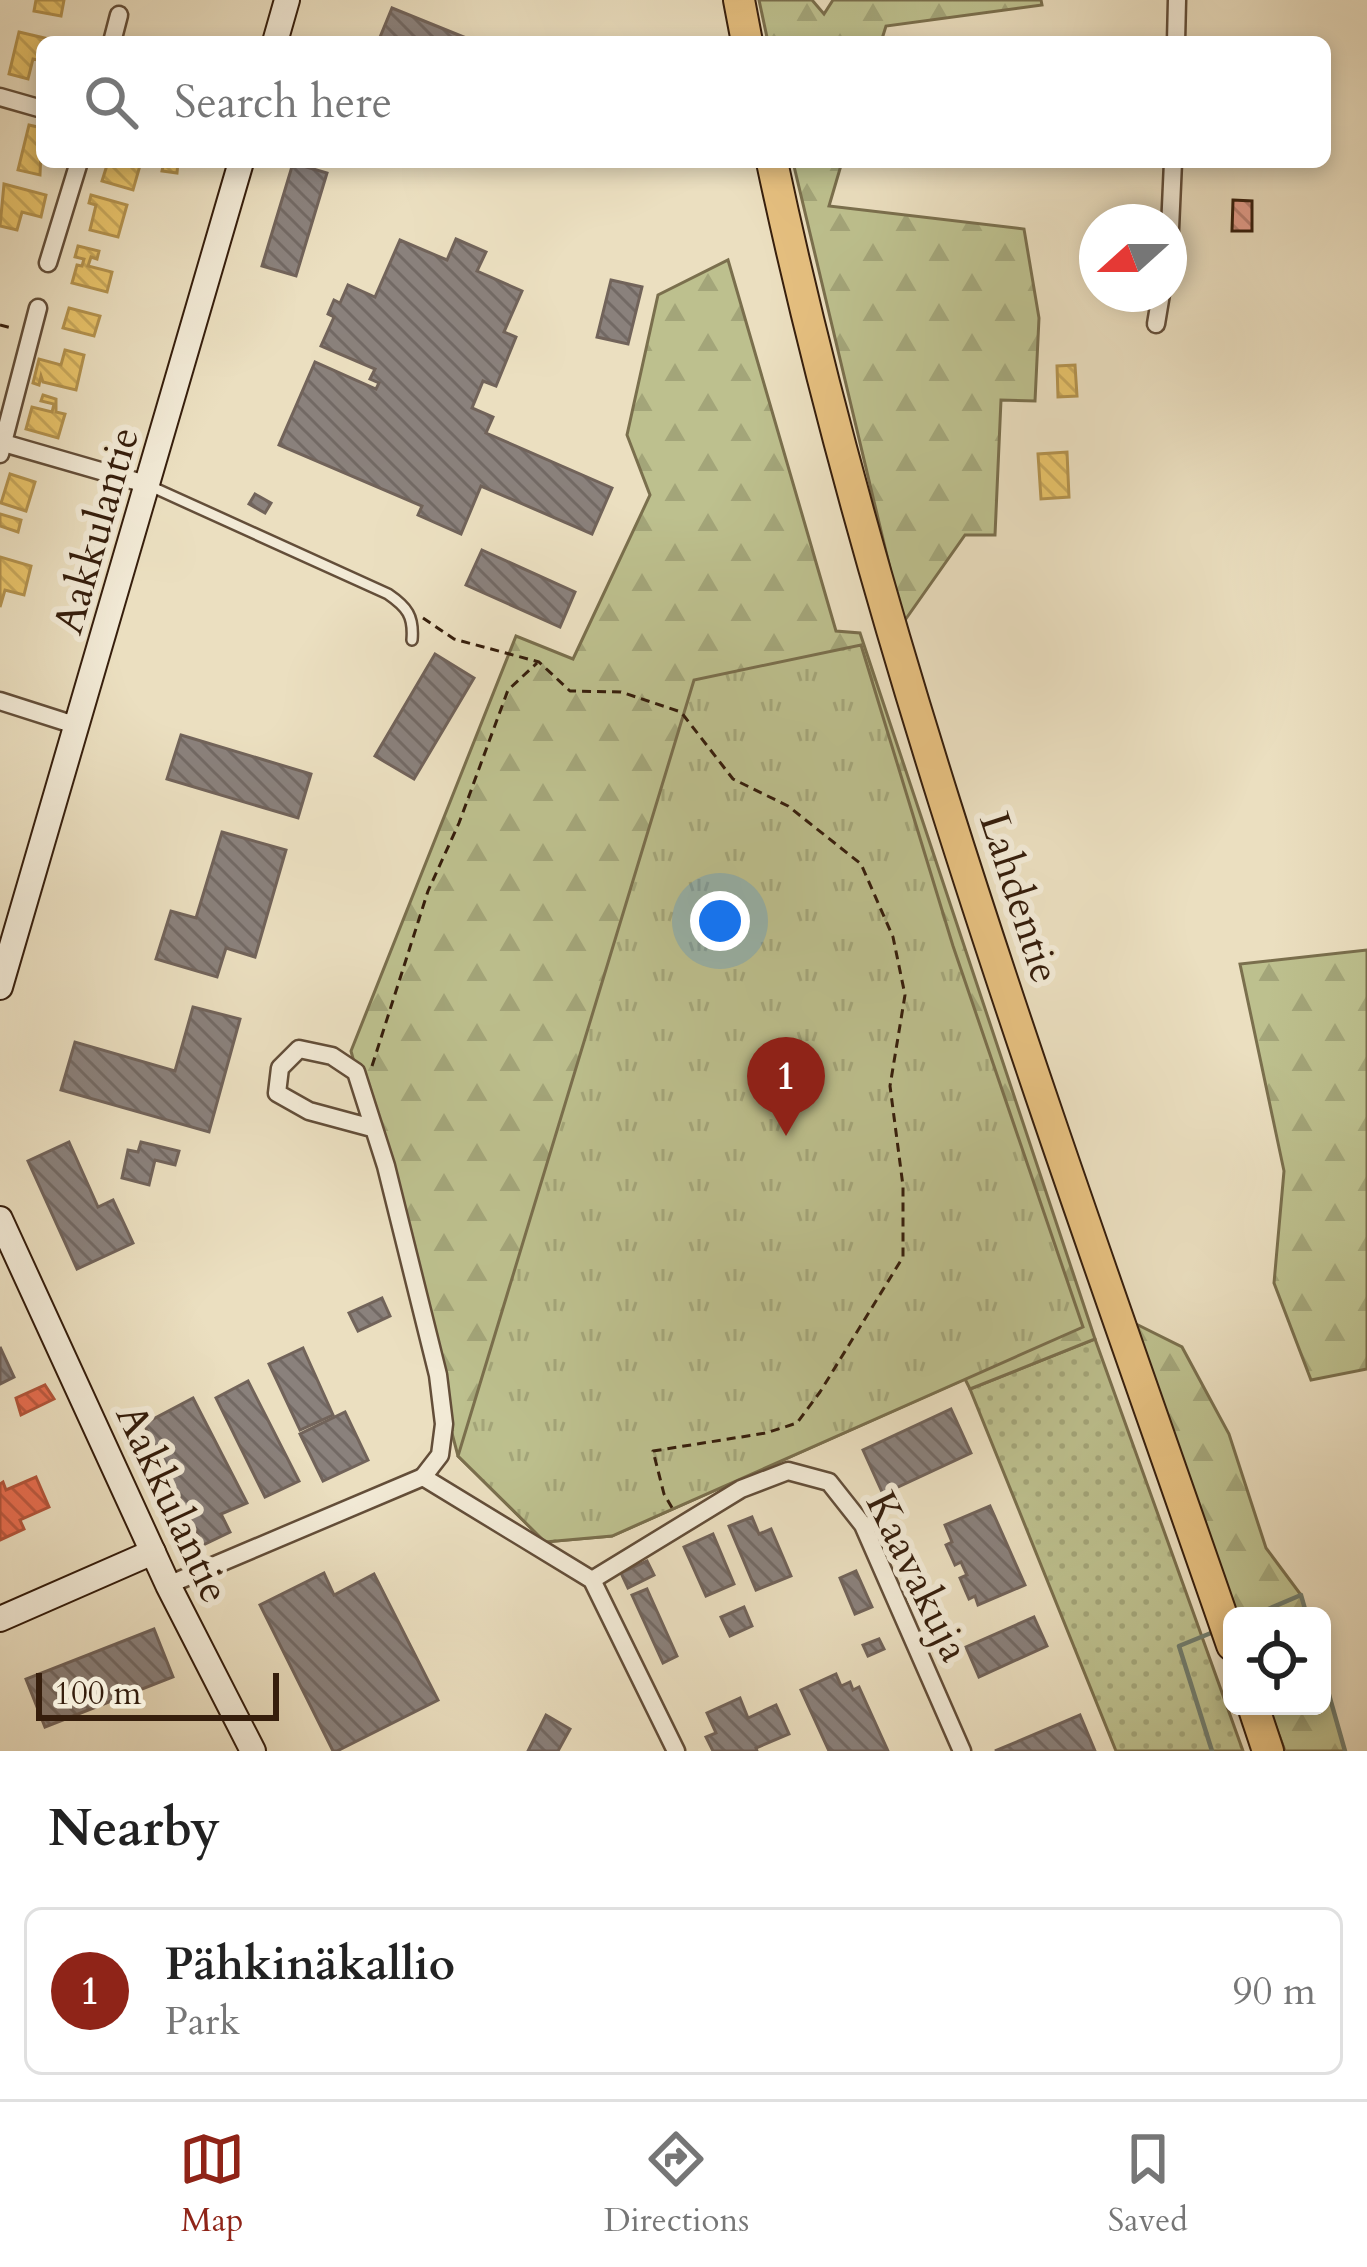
<!DOCTYPE html>
<html lang="en">
<head>
<meta charset="utf-8">
<style>
  body { margin:0; font-family:Cardo,serif; background:#f6f6f6; color:#222 }
  .controls { position:absolute; right:36px; bottom:36px; display:grid; overflow:hidden; border-radius:18px; box-shadow:0 6px 18px #0003 }
  .controls button { width:108px; height:108px; display:grid; place-items:center; padding:0; border:0; border-bottom:3px solid #e0e0e0; background:#fff; color:#222; font:60px sans-serif }
  .compass { position:absolute; left:1079px; top:204px; width:108px; height:108px; border-radius:50%; background:#fff; box-shadow:0 6px 18px #0003; rotate:249deg }
  .scale { position:absolute; left:36px; bottom:30px; width:243px; box-sizing:border-box; padding-left:12px; border:6px solid #361e0c; border-top:0; font-size:33px; line-height:42px; white-space:nowrap; color:#361e0c; -webkit-text-stroke:9px #f2ead6; paint-order:stroke }
  .you { position:absolute; left:720px; top:921px; width:42px; height:42px; margin:-30px; border:9px solid #fff; border-radius:50%; background:#1a73e8; box-shadow:0 0 0 18px #1a73e833 }
  .badge { display:grid; place-items:center; width:78px; height:78px; border-radius:50%; background:#8f2418; color:#fff; font-size:39px; font-weight:700 }
  .pin { position:absolute; translate:-50% -99px; filter:drop-shadow(0 3px 6px #0008) }
  .pin::after { content:''; position:absolute; top:63px; width:42px; height:36px; background:inherit; clip-path:polygon(0 0,100% 0,50% 100%) }
  .list { margin:0; padding:0; list-style:none }
  h2 { display:flex; justify-content:space-between; align-items:center; height:156px; margin:0; padding:0 48px; font-size:51px }
  h2 small { font-size:39px; font-weight:400; color:#767676 }
  .list li { display:grid; grid-template-columns:78px 1fr auto; gap:36px; align-items:center; box-sizing:border-box; height:168px; margin:0 24px 24px; padding:0 24px; border:3px solid #e0e0e0; border-radius:18px }
  .list b { display:block; font-size:45px; white-space:nowrap }
  .list p { margin:0; font-size:39px; white-space:nowrap; color:#767676 }
  .list em { font-size:39px; font-style:normal; color:#767676 }
  .icon { flex:none; width:66px; height:66px; fill:none; stroke:currentColor; stroke-width:2; stroke-linecap:round; stroke-linejoin:round }
  .map { position:relative; flex:none; width:1367px; height:1751px; overflow:hidden }
  .search { position:absolute; background:#fff; box-shadow:0 6px 18px #0003; left:36px; right:36px; top:36px; height:132px; display:flex; align-items:center; gap:30px; box-sizing:border-box; padding:0 42px; border-radius:18px; color:#767676; font-size:45px }
  .sheet { height:348px; background:#fff }
  nav { display:flex; justify-content:space-around; align-items:center; box-sizing:border-box; height:168px; border-top:3px solid #e0e0e0; background:#fff; font-size:33px; color:#767676 }
  nav a { display:grid; justify-items:center; gap:6px }
  nav .on { color:#8f2418 }
  .map>svg:first-child { display:block }
  .grass { fill:url(#grass-dots); stroke:#7a6f4d; stroke-width:3 }
  .forest { fill:url(#forest-firs); stroke:#7a6f4d; stroke-width:3 }
  .park { fill:url(#park-tufts); stroke:#7a6f4d; stroke-width:3 }
  .homes { fill:url(#homes-back-hatch); stroke:#b3924e; stroke-width:3 }
  .shops { fill:url(#shops-back-hatch); stroke:#b2573c; stroke-width:3 }
  .industry { fill:url(#industry-back-hatch); stroke:#71635a; stroke-width:3 }
  .lines { fill:none; stroke-linecap:round; stroke-linejoin:round }
  .stream { stroke:#717d6e; stroke-width:4.5 }
  .building { fill:url(#building-back-hatch); stroke:#361e0c; stroke-width:3 }
  .lane-casing { stroke:#634e39; stroke-width:14 }
  .street-casing { stroke:#634e39; stroke-width:21 }
  .secondary-casing { stroke:#361e0c; stroke-width:28 }
  .highway-casing { stroke:#361e0c; stroke-width:34 }
  .path { stroke:#361e0c; stroke-width:3; stroke-dasharray:9 6; stroke-linecap:butt }
  .lane { stroke:#f2ead6; stroke-width:9 }
  .street { stroke:#f2ead6; stroke-width:16 }
  .secondary { stroke:#f2ead6; stroke-width:24 }
  .highway { stroke:#e6c080; stroke-width:30 }
  .labels { text-anchor:middle; stroke-width:12; stroke-linejoin:round; paint-order:stroke }
  .street-label { font-size:42px; fill:#361e0c; stroke:#f2ead6 }
</style>
</head>
<body>
<div class="map">
<svg width="1367" height="1751" viewBox="0 0 1367 1751">
  <defs>
    <pattern id="grass-dots" width="8" height="8" patternUnits="userSpaceOnUse" patternTransform="scale(3)"><rect width="8" height="8" fill="#bdc08e"/><path d="M2 2h.1M6 6h.1" fill="none" stroke="#a3a579" stroke-width="1.8" stroke-linecap="round"/></pattern>
    <pattern id="forest-firs" width="22" height="20" patternUnits="userSpaceOnUse" patternTransform="scale(3)"><rect width="22" height="20" fill="#bdc08e"/><path d="M5 1l3.5 6h-7zM16 11l3.5 6h-7z" fill="#a3a579"/></pattern>
    <pattern id="park-tufts" width="24" height="20" patternUnits="userSpaceOnUse" patternTransform="scale(3)"><rect width="24" height="20" fill="#bdc08e"/><path d="M3 7l-1-3M5 7V3M7 7l1-3M15 17l-1-3M17 17v-4M19 17l1-3" fill="none" stroke="#a3a579"/></pattern>
    <pattern id="homes-back-hatch" width="6" height="6" patternUnits="userSpaceOnUse" patternTransform="scale(3)"><rect width="6" height="6" fill="#e9c46a"/><path d="M-1 5l2 2M0 0l6 6M5-1l2 2" fill="none" stroke="#c8a85b"/></pattern>
    <pattern id="shops-back-hatch" width="6" height="6" patternUnits="userSpaceOnUse" patternTransform="scale(3)"><rect width="6" height="6" fill="#e76f51"/><path d="M-1 5l2 2M0 0l6 6M5-1l2 2" fill="none" stroke="#bc5b42"/></pattern>
    <pattern id="industry-back-hatch" width="6" height="6" patternUnits="userSpaceOnUse" patternTransform="scale(3)"><rect width="6" height="6" fill="#8a817c"/><path d="M-1 5l2 2M0 0l6 6M5-1l2 2" fill="none" stroke="#726964"/></pattern>
    <pattern id="building-back-hatch" width="6" height="6" patternUnits="userSpaceOnUse" patternTransform="scale(3)"><rect width="6" height="6" fill="#e49d8c"/><path d="M-1 5l2 2M0 0l6 6M5-1l2 2" fill="none" stroke="#ba7f71"/></pattern>
  </defs>
  <rect width="100%" height="100%" fill="#ebdfc0"/>
  <filter id="stains"><feTurbulence type="fractalNoise" baseFrequency=".00167" numOctaves="4"/><feColorMatrix values="0 0 0 0 .2 0 0 0 0 .09 0 0 0 0 .02 0 0 0 .5 -.17"/></filter>
  <radialGradient id="worn" r=".72"><stop offset=".6" stop-color="#630" stop-opacity="0"/><stop offset="1" stop-color="#630" stop-opacity=".3"/></radialGradient>
  <path class="grass" d="M1095 1339 1243 1751H1116L970 1389Z"/>
  <g class="forest">
    <path d="M759 0H812L824 14 833 0H1041L1042 5 886 26 881 42H768Z"/>
    <path d="M793 162H842L829 206 1024 229 1039 318 1035 401 1001 400 995 535H965L903 623Z"/>
    <path d="M728 260 836 631 860 633 1095 1339 970 1389 965 1379 612 1536 545 1542 458 1456 351 1051 516 636 573 659 650 495 627 435 658 295Z"/>
    <path d="M1367 950V1369L1311 1380 1274 1283 1284 1171 1240 964Z"/>
    <path d="M1128 1320 1182 1347 1229 1434 1266 1548 1301 1595 1307 1616H1235Z"/>
    <path d="M1322 1670 1345 1751H1285L1268 1706H1322Z"/>
  </g>
  <path class="park" d="M861 645 953 946 1083 1327 612 1536 545 1542 458 1456 694 680Z"/>
  <g class="homes">
    <path d="M36 0H64L61 16 34 11Z"/>
    <path d="M19 32 53 40 42 42V61L33 59 28 79 9 74Z"/>
    <path d="M29 125 42 128 40 175 18 170Z"/>
    <path d="M108 162H141L133 190 102 181Z"/>
    <path d="M164 162H178L177 173 162 171Z"/>
    <path d="M4 184 46 195 41 217 22 212 17 230 0 226Z"/>
    <path d="M91 195 127 205 118 237 90 230 96 205 89 203Z"/>
    <path d="M78 246 99 251 97 259 91 257 88 266 112 272 107 292 72 283 77 265 82 266 84 259 75 257Z"/>
    <path d="M69 308 100 316 94 336 63 328Z"/>
    <path d="M65 350 84 355 76 390 43 382 41 376 39 385 33 383 39 359 61 365Z"/>
    <path d="M1075 365 1077 396 1058 397 1057 366Z"/>
    <path d="M43 395 56 399V412L65 414 58 438 26 429 32 407 52 412 54 404 41 401Z"/>
    <path d="M1067 452 1069 497 1041 499 1038 454Z"/>
    <path d="M10 474 35 482 26 511 1 503Z"/>
    <path d="M0 514 21 520 18 532 0 526Z"/>
    <path d="M0 557 31 566 24 595 5 590 0 607Z"/>
  </g>
  <g class="shops">
    <path d="M45 1385 54 1399 21 1415 16 1398Z"/>
    <path d="M36 1477 49 1507 20 1520 24 1529 0 1540V1484L3 1482 6 1490Z"/>
  </g>
  <g class="industry">
    <path d="M392 8 476 42H378Z"/>
    <path d="M293 163 327 173 296 276 262 266Z"/>
    <path d="M456 239 486 252 477 271 522 291 504 332 516 337 496 386 483 381 472 408 493 417 486 433 612 488 592 534 481 486 461 534 418 515 422 506 279 445 315 362 376 389 379 383 370 379 375 369 321 346 334 317 328 314 334 300 340 303 348 285 375 297 400 240 447 260Z"/>
    <path d="M611 280 642 287 628 344 597 337Z"/>
    <path d="M255 494 271 503 265 513 249 504Z"/>
    <path d="M482 550 575 592 560 627 466 585Z"/>
    <path d="M435 654 474 678 414 779 375 756Z"/>
    <path d="M181 735 311 774 298 818 167 779Z"/>
    <path d="M222 832 286 850 255 957 226 948 217 977 156 959 171 911 196 918Z"/>
    <path d="M193 1007 240 1019 209 1132 61 1090 75 1042 175 1071Z"/>
    <path d="M69 1142 98 1207 113 1200 133 1243 77 1269 28 1161Z"/>
    <path d="M141 1142 179 1151 175 1165 155 1160 149 1185 122 1178 128 1150 138 1152Z"/>
    <path d="M382 1298 390 1316 358 1331 349 1313Z"/>
    <path d="M0 1347 14 1377 0 1384Z"/>
    <path d="M303 1348 333 1415 300 1430 269 1364Z"/>
    <path d="M248 1381 299 1481 265 1497 216 1398Z"/>
    <path d="M193 1398 247 1503 221 1514 230 1532 203 1545 144 1424Z"/>
    <path d="M951 1409 971 1453 883 1494 863 1450Z"/>
    <path d="M345 1412 368 1460 323 1481 300 1434Z"/>
    <path d="M990 1506 1025 1585 978 1605 975 1596 969 1599 960 1578 967 1575 961 1562 955 1565 946 1545 952 1542 945 1525Z"/>
    <path d="M752 1517 759 1534 771 1529 791 1576 756 1590 729 1526Z"/>
    <path d="M713 1534 734 1584 706 1596 684 1547Z"/>
    <path d="M647 1561 654 1575 628 1588 621 1573Z"/>
    <path d="M856 1571 872 1607 855 1614 840 1578Z"/>
    <path d="M324 1573 334 1595 374 1574 438 1700 337 1751H333L260 1605Z"/>
    <path d="M647 1589 677 1656 663 1663 632 1595Z"/>
    <path d="M744 1607 752 1626 730 1636 721 1617Z"/>
    <path d="M1034 1617 1047 1646 979 1677 966 1647Z"/>
    <path d="M154 1629 173 1677 45 1727 26 1679Z"/>
    <path d="M879 1639 884 1649 868 1656 863 1645Z"/>
    <path d="M836 1674 841 1686 850 1682 853 1690 859 1687 888 1751H829L801 1690Z"/>
    <path d="M740 1698 748 1718 776 1705 789 1734 756 1748 757 1751H713L706 1737 716 1733 707 1713Z"/>
    <path d="M546 1715 570 1729 558 1751H528Z"/>
    <path d="M1080 1715 1095 1751H995Z"/>
  </g>
  <g class="lines">
    <g class="stream">
      <path d="M1252 1616 1301 1595 1307 1616"/>
      <path d="M1211 1633 1179 1646 1212 1751"/>
      <path d="M1322 1670 1345 1751"/>
    </g>
  </g>
  <path class="building" d="M1233 200 1252 201V231H1232Z"/>
  <g class="lines">
    <g class="lane-casing">
      <path id="lane" d="M150 486 388 594C407 607 414 616 412 640"/>
    </g>
    <g class="street-casing">
      <g id="street">
        <path d="M112 42 119 15"/>
        <path d="M1176 42 1177 0"/>
        <path d="M0 97 42 109"/>
        <path d="M1169 251 1173 162"/>
        <path d="M48 263 79 162"/>
        <path d="M1156 324 1161 294"/>
        <path d="M0 442 149 485"/>
        <path d="M0 454 38 308"/>
        <path d="M0 701 78 726"/>
        <path d="M372 1128 309 1111 277 1093 280 1068 299 1049 332 1056 356 1072 386 1166 438 1375 444 1424 440 1455 423 1477"/>
        <path d="M592 1580 741 1489 788 1471 829 1482 863 1525 962 1751"/>
        <path d="M168 1585 423 1477 592 1580 676 1751"/>
      </g>
    </g>
    <g class="secondary-casing">
      <g id="secondary">
        <path d="M275 42 287 0"/>
        <path d="M0 987 241 162"/>
        <path d="M0 1219 168 1585 253 1751"/>
        <path d="M0 1619 153 1552"/>
      </g>
    </g>
    <g class="highway-casing">
      <g id="highway">
        <path d="M739 0 747 42"/>
        <path d="M772 162C880 668 1063 1157 1232 1645"/>
        <path d="M1253 1706 1268 1751"/>
      </g>
    </g>
    <g class="path">
      <path d="M0 325 12 328"/>
      <path d="M423 618 454 639 539 662 570 691 621 692 681 712 733 779 788 806 861 864 893 937 905 995 890 1086 903 1186V1257L820 1392 797 1423 766 1433 653 1451 664 1494 675 1513"/>
      <path d="M372 1066 428 891 459 823 508 690 537 663"/>
    </g>
    <use href="#lane" class="lane"/>
    <use href="#street" class="street"/>
    <use href="#secondary" class="secondary"/>
    <use href="#highway" class="highway"/>
  </g>
  <g class="labels">
    <g class="street-label">
      <text transform="translate(95 530) rotate(-74)" y="15">Aakkulantie</text>
      <text transform="translate(1021 897) rotate(72)" y="15">Lahdentie</text>
      <text transform="translate(174 1503) rotate(65)" y="15">Aakkulantie</text>
      <text transform="translate(919 1576) rotate(64)" y="15">Kaavakuja</text>
    </g>
  </g>
  <rect width="100%" height="100%" filter="url(#stains)"/>
  <rect width="100%" height="100%" fill="url(#worn)"/>
</svg>
<div class="controls">
<button><svg class="icon" aria-label="locate" viewBox="0 0 24 24"><circle cx="12" cy="12" r="6"/><path d="M12 2v4M12 18v4M2 12h4M18 12h4"/></svg></button>
</div>
<svg class="compass" viewBox="-18 -18 36 36"><path d="M0-13l5 13h-10z" fill="#e53935"/><path d="M0 13l5-13h-10z" fill="#767676"/></svg>
<div class="scale">100 m</div>
<div class="you"></div>
<div class="pin badge" style="left:786px;top:1136px">1</div>
<div class="search"><svg class="icon" aria-label="search" viewBox="0 0 24 24"><circle cx="10" cy="10" r="6"/><path d="M15 15l6 6"/></svg>Search here</div>
</div>
<section class="sheet">
<h2>Nearby<small></small></h2>
<ul class="list">
<li><span class="badge">1</span><div><b>Pähkinäkallio</b><p>Park</p></div><em>90 m</em></li>
</ul>
</section>
<nav>
<a class="on"><svg class="icon" aria-label="map" viewBox="0 0 24 24"><path d="M3 6l6-2 6 2 6-2v14l-6 2-6-2-6 2zM9 4v14M15 6v14"/></svg>Map</a>
<a><svg class="icon" aria-label="directions" viewBox="0 0 24 24"><path d="M12 3l9 9-9 9-9-9zM9 14v-3h6M13 9l2 2-2 2"/></svg>Directions</a>
<a><svg class="icon" aria-label="saved" viewBox="0 0 24 24"><path d="M7 4h10v16l-5-4-5 4z"/></svg>Saved</a>
</nav>
</body>
</html>
